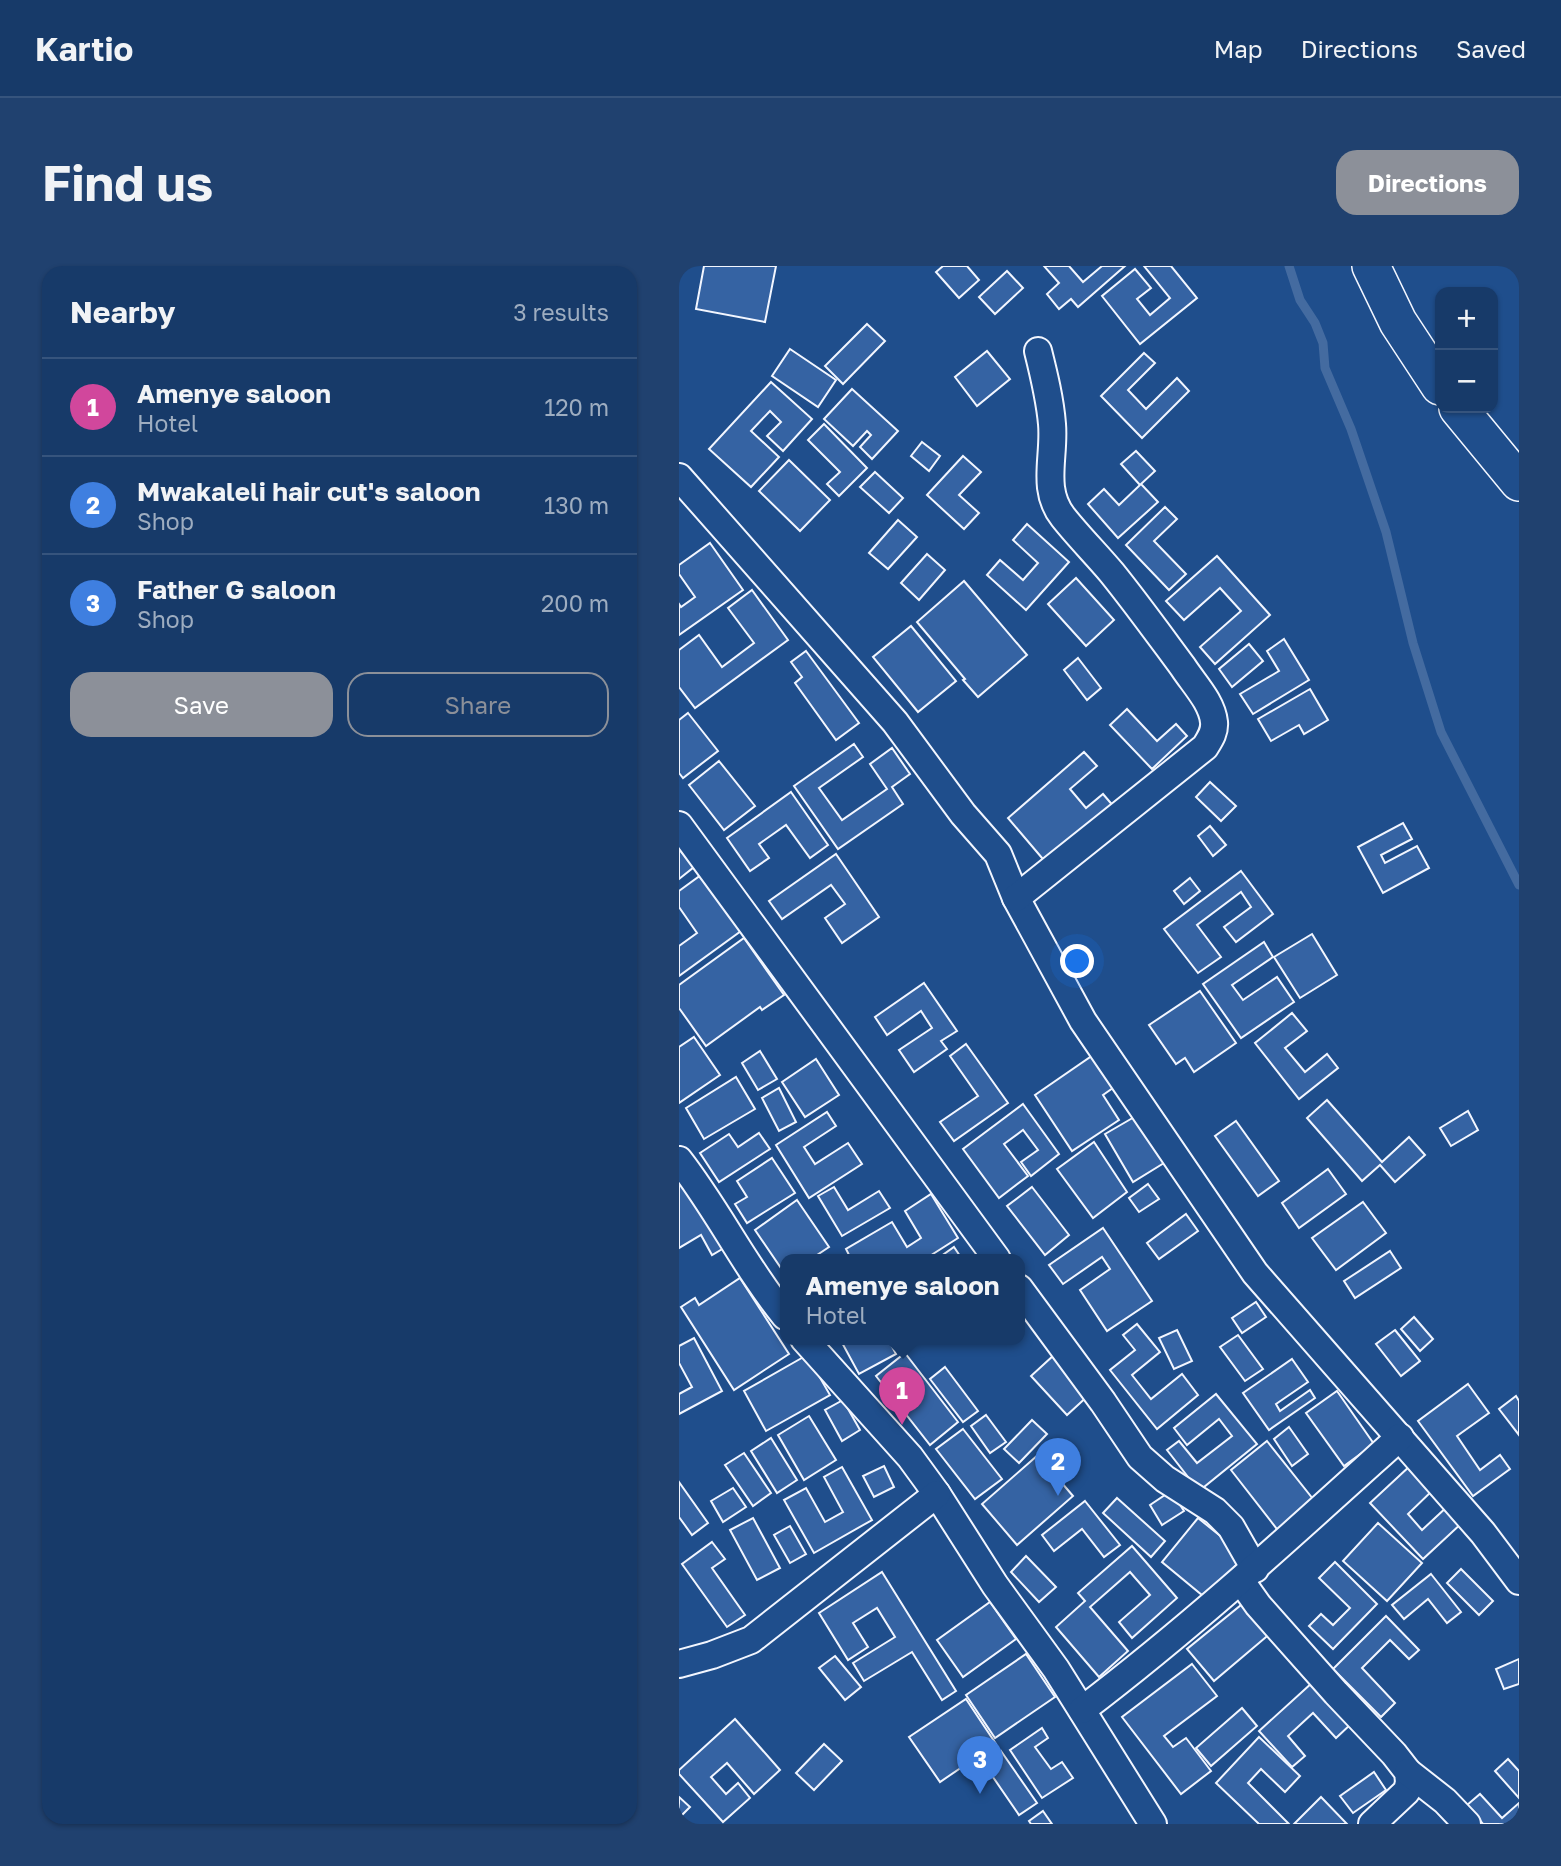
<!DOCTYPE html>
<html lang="en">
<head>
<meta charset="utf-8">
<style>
  body { margin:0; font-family:"Golos Text",sans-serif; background:#20416f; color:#f1f3f6 }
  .controls { position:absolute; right:21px; top:21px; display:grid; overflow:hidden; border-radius:14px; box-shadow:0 2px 5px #0004 }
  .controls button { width:63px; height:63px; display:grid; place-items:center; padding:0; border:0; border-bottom:2px solid #36547d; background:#173a69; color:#f1f3f6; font:35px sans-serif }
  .you { position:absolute; left:399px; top:696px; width:24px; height:24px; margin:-18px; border:5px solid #fff; border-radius:50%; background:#1a73e8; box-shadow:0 0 0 10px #1a73e833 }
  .badge { display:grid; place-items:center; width:46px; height:46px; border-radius:50%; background:#8c9099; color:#fff; font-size:23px; font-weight:700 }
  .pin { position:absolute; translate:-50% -58px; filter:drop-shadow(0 2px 4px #0008) }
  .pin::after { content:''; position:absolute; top:37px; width:24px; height:21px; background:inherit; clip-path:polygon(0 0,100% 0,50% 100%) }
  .popup { position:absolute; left:101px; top:988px; width:245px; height:91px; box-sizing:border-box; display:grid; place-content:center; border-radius:14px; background:#173a69; filter:drop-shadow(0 2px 5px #0005); font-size:23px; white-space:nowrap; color:#9eadc0 }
  .popup b { font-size:26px; color:#f1f3f6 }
  .popup::after { content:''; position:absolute; left:50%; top:100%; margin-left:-14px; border:14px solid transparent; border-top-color:#173a69 }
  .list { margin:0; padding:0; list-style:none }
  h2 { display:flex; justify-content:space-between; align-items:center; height:91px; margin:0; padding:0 28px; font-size:30px }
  h2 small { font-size:23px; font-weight:400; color:#9eadc0 }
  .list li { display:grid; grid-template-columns:46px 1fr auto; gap:21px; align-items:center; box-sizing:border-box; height:98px; padding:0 28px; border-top:2px solid #36547d }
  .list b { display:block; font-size:26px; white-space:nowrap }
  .list p { margin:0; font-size:23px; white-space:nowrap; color:#9eadc0 }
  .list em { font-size:23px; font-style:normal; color:#9eadc0 }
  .actions { display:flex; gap:14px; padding:21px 28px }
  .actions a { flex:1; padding:16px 0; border:2px solid #8c9099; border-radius:21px; text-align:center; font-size:24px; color:#8c9099 }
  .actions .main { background:#8c9099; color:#fff }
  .map { position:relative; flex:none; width:840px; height:1558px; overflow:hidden; border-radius:21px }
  header { display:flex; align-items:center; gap:42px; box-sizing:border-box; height:98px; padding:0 35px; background:#173a69; border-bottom:2px solid #36547d }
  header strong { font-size:33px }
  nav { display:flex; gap:38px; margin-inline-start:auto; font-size:24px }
  .intro { display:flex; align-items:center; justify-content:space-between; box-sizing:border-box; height:168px; padding:0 42px }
  h1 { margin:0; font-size:49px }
  .button { padding:18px 32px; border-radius:21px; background:#8c9099; color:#fff; font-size:24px; font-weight:700 }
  main { display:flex; gap:42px; padding:0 42px }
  aside { flex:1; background:#173a69; border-radius:21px; box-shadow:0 2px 5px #0004 }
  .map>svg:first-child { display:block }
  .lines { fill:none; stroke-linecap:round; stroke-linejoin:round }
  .stream { stroke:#446ba0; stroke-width:9 }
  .building { fill:#3563a3; stroke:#f2f6ff; stroke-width:2 }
  .street-casing { stroke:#f2f6ff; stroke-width:30 }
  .secondary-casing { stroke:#f2f6ff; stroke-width:40 }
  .street { stroke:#1f4e8c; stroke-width:26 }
  .secondary { stroke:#1f4e8c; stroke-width:37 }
</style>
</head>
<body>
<header>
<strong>Kartio</strong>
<nav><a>Map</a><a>Directions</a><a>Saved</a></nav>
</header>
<div class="intro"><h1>Find us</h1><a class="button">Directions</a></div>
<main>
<aside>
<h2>Nearby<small>3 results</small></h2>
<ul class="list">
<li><span class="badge" style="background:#d1479c">1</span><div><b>Amenye saloon</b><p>Hotel</p></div><em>120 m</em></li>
<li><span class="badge" style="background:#3f7fe0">2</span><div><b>Mwakaleli hair cut's saloon</b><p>Shop</p></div><em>130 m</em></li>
<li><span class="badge" style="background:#3f7fe0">3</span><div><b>Father G saloon</b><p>Shop</p></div><em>200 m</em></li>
</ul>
<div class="actions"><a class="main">Save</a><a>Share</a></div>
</aside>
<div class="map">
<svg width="840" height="1558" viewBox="0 0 840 1558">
  <rect width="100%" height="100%" fill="#1f4e8c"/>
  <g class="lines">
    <path class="stream" d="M610 0 621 34 636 57 644 77 646 102 672 163 707 266 734 377 762 466 840 619"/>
  </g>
  <g class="building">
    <path d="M25 0H97L86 56 17 43Z"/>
    <path d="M264 0H288L300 14 280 32 257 6Z"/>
    <path d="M365 0H390L404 16 423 0H446L399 41 392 33 380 43 368 28 380 17Z"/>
    <path d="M465 0H492L518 32 461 78 423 30 456 3 472 22 458 33 471 49 491 32Z"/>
    <path d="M328 5 344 22 316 48 300 31Z"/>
    <path d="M188 58 206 75 164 118 146 100Z"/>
    <path d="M111 83 157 114 139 141 93 110Z"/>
    <path d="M308 85 331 113 298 140 276 111Z"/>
    <path d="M465 87 476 97 449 124 467 143 498 112 510 125 463 172 422 130Z"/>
    <path d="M92 116 133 153 104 185 88 170 102 156 91 145 72 165 100 191 72 221 30 183Z"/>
    <path d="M173 123 219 165 193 193 181 181 192 169 188 165 174 180 145 153Z"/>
    <path d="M145 158 188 202 160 230 148 218 161 206 129 174Z"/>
    <path d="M243 176 261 190 250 205 232 190Z"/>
    <path d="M457 185 476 205 462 218 479 236 439 272 409 238 425 223 440 239 461 219 442 198Z"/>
    <path d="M284 190 302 206 280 229 300 247 285 263 248 229Z"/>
    <path d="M110 194 151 234 121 265 80 225Z"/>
    <path d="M196 206 224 232 210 247 181 221Z"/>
    <path d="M486 241 498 253 475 275 507 308 490 324 447 279Z"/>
    <path d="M219 254 238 271 209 303 190 287Z"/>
    <path d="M348 258 390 296 347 344 308 309 321 294 344 314 359 297 334 274Z"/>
    <path d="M31 277 64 324 0 369V338L2 341 16 331 0 308V299Z"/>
    <path d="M248 288 266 304 240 334 222 317Z"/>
    <path d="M538 290 591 349 536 398 521 381 562 345 541 322 505 354 487 335Z"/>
    <path d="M397 312 435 354 407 380 369 338Z"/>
    <path d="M285 315 348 389 299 431 284 414 286 413 238 356Z"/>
    <path d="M73 324 109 374 16 442 0 421V384L20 369 43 401 75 377 49 342Z"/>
    <path d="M232 360 277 415 239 446 194 391Z"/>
    <path d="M605 373 630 414 574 448 561 428 600 405 588 385Z"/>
    <path d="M570 378 584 395 553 421 540 403Z"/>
    <path d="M127 385 180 457 157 474 116 417 123 411 112 396Z"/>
    <path d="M399 392 422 422 408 434 385 404Z"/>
    <path d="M631 423 649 454 625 468 620 459 592 475 579 453Z"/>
    <path d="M448 443 478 475 497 458 508 470 473 503 431 459Z"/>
    <path d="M9 447 39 485 4 512 0 507V454Z"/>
    <path d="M175 478 184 491 140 522 163 554 208 523 191 498 213 482 231 508 213 521 224 538 159 583 115 520Z"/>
    <path d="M405 486 418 500 391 523 407 542 424 528 436 542 369 599 329 552Z"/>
    <path d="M40 495 76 540 45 564 10 519Z"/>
    <path d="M531 516 557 540 542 555 517 531Z"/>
    <path d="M112 526 149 579 131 592 107 559 80 578 90 592 71 605 48 572Z"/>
    <path d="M724 557 733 573 702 589 706 597 738 580 750 602 704 627 679 581Z"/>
    <path d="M531 560 547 579 534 590 519 570Z"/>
    <path d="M0 583 15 601 0 613Z"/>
    <path d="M157 588 200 651 163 677 146 652 166 638 152 619 103 653 90 635Z"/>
    <path d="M562 605 594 648 557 676 545 661 572 641 562 626 518 659 542 691 519 707 485 663Z"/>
    <path d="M22 609 62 665 0 710V680L18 667 0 641V625Z"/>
    <path d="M511 612 521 625 505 638 495 625Z"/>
    <path d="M633 668 658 709 621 732 595 691Z"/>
    <path d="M65 672 105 729 83 744 81 741 27 780 0 742V719Z"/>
    <path d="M585 676 594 691 553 719 564 734 598 711 615 736 562 772 524 718Z"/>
    <path d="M245 717 278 765 262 775 268 783 235 806 220 784 253 762 242 745 208 769 196 751Z"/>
    <path d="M521 725 557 777 515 806 506 792 497 798 470 759Z"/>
    <path d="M613 747 628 765 606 782 626 806 648 788 659 802 620 833 576 777Z"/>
    <path d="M15 771 41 809 0 837V781Z"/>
    <path d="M287 778 329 837 275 875 261 856 299 830 271 790Z"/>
    <path d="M81 785 98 813 79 824 63 797Z"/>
    <path d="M420 785 441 817 424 829 440 854 393 885 356 829Z"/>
    <path d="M137 793 160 829 126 851 103 816Z"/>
    <path d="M57 811 76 843 25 873 7 842Z"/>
    <path d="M100 822 117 856 100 865 83 832Z"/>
    <path d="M648 834 703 896 730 871 746 889 716 916 701 899 683 915 628 852Z"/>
    <path d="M344 838 380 888 352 910 342 896 359 884 344 864 325 878 349 910 320 932 284 883Z"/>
    <path d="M789 845 799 864 772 880 761 862Z"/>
    <path d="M148 846 157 860 125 881 136 898 169 877 183 898 130 932 97 879Z"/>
    <path d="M457 850 485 897 454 916 426 868Z"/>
    <path d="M557 855 600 915 579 930 536 870Z"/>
    <path d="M80 867 91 883 40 916 21 887 50 868 59 881Z"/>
    <path d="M415 876 448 926 414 952 378 903Z"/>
    <path d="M93 892 116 927 68 957 56 938 68 931 58 915Z"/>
    <path d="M0 902 45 982 33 989 22 969 0 982Z"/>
    <path d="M649 903 667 928 620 962 603 937Z"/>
    <path d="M469 918 480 933 460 946 450 932Z"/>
    <path d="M155 921 169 944 200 925 211 942 163 970 139 930Z"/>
    <path d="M353 921 390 969 366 989 328 940Z"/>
    <path d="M252 928 279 972 246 993H172L167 983 213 956 228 981 242 972 226 945Z"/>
    <path d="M118 934 150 981 132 993H106V1008L76 964Z"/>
    <path d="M684 936 707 967 657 1004 633 972Z"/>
    <path d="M507 948 519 965 480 993 468 977Z"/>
    <path d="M424 962 473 1035 428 1065 401 1024 431 1003 423 991 384 1018 370 999Z"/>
    <path d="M275 981 283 993H258Z"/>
    <path d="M711 985 722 1002 676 1032 665 1015Z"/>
    <path d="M61 1012 110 1088 55 1124 2 1041 16 1032 20 1039Z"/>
    <path d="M577 1036 587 1051 563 1067 553 1052Z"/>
    <path d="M735 1051 754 1073 741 1085 722 1063Z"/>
    <path d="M458 1058 481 1086 453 1109 472 1133 503 1108 519 1129 478 1163 431 1104 456 1084 444 1069Z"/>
    <path d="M498 1064 513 1095 495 1103 480 1072Z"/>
    <path d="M716 1064 741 1095 722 1110 697 1078Z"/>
    <path d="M559 1069 584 1103 566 1115 541 1081Z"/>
    <path d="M15 1072 43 1125 0 1148V1128L13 1121 0 1097V1080Z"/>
    <path d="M161 1073H209L217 1088 180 1108Z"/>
    <path d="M226 1087 279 1156 251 1179 197 1110Z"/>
    <path d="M128 1089 151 1129 87 1165 65 1125Z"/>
    <path d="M375 1089 411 1128 388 1149 352 1110Z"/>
    <path d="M613 1093 629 1116 597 1138 601 1145 631 1124 636 1132 590 1164 564 1127Z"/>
    <path d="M266 1101 299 1145 284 1156 251 1113Z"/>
    <path d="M789 1118 810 1147 778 1170 801 1204 821 1189 831 1203 794 1230 739 1155Z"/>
    <path d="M658 1125 695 1178 665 1200 627 1147Z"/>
    <path d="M537 1128 578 1178 520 1225 488 1184 500 1175 518 1197 553 1170 540 1153 508 1179 495 1162Z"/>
    <path d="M837 1130 840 1135V1169L820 1143Z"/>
    <path d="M164 1134 181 1164 163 1175 146 1144Z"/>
    <path d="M307 1149 327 1176 311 1187 292 1160Z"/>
    <path d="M130 1150 157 1194 125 1214 99 1169Z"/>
    <path d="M353 1154 368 1168 340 1197 325 1183Z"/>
    <path d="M610 1161 629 1188 613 1200 595 1173Z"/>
    <path d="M284 1163 323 1213 296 1233 257 1183Z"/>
    <path d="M92 1172 118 1214 98 1227 72 1185Z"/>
    <path d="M588 1175 638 1238 601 1267 552 1204Z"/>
    <path d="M65 1187 92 1227 74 1240 46 1199Z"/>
    <path d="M359 1189 394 1230 338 1279 303 1238Z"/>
    <path d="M732 1199 755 1223 729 1248 743 1264 770 1239 785 1255 744 1293 691 1237Z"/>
    <path d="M205 1200 215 1221 195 1231 184 1210Z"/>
    <path d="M163 1201 193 1254 135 1287 105 1234 127 1222 146 1256 164 1246 145 1211Z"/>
    <path d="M0 1216 29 1257 13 1269 0 1251Z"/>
    <path d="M54 1222 67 1241 44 1256 32 1235Z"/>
    <path d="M492 1225 505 1245 483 1259 471 1239Z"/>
    <path d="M438 1232 486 1275 472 1291 424 1247Z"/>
    <path d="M406 1235 441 1279 425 1291 403 1263 375 1285 363 1269Z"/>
    <path d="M74 1252 101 1302 78 1314 51 1264Z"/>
    <path d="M519 1252 565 1289 529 1334 483 1296Z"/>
    <path d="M699 1257 743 1297 708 1335 664 1295Z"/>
    <path d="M111 1260 127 1288 111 1297 95 1269Z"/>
    <path d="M33 1276 46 1293 33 1302 66 1349 48 1361 3 1298Z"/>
    <path d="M453 1280 498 1332 453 1372 440 1356 471 1329 451 1306 411 1341 449 1385 420 1411 377 1361 406 1335 399 1327Z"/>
    <path d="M347 1290 377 1321 360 1336 332 1306Z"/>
    <path d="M656 1296 698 1338 654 1383 630 1360 642 1348 654 1359 671 1342 640 1312Z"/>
    <path d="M782 1303 814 1335 800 1349 768 1317Z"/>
    <path d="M203 1306 277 1425 263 1434 233 1386 185 1415 174 1397 216 1371 198 1342 174 1357 189 1381 169 1394 140 1347Z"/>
    <path d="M752 1308 782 1346 768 1357 749 1333 725 1353 713 1339Z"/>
    <path d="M567 1335 593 1366 535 1415 508 1383Z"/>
    <path d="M311 1336 337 1373 284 1411 258 1374Z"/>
    <path d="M707 1350 740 1384 730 1393 711 1374 683 1402 716 1437 702 1451 654 1403Z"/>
    <path d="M347 1388 376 1431 316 1472 287 1429Z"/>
    <path d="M156 1390 182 1421 166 1434 140 1402Z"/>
    <path d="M840 1393V1418L825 1423 817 1403Z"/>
    <path d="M513 1398 538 1430 485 1470 494 1481 507 1472 532 1505 502 1528 443 1451Z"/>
    <path d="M634 1416 672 1458 657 1472 634 1447 609 1470 626 1490 613 1501 580 1465Z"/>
    <path d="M287 1433 317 1478 261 1516 230 1471Z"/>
    <path d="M563 1442 578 1460 532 1500 517 1482Z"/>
    <path d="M56 1453 101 1504 75 1528 48 1497 32 1511 47 1528 59 1517 71 1532 44 1556 0 1508V1504Z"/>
    <path d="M363 1462 369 1472 356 1481 372 1503 383 1496 394 1512 363 1532 331 1484Z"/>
    <path d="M580 1471 621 1510 606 1526 582 1503 569 1517 610 1558H580L537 1517Z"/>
    <path d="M145 1478 163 1495 135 1524 117 1507Z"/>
    <path d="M322 1485 358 1537 340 1549 305 1498Z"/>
    <path d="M829 1493 840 1505V1532L816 1505Z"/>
    <path d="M695 1506 707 1524 674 1547 661 1530Z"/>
    <path d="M801 1528 823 1552 840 1537V1558H804L788 1539Z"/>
    <path d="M0 1531 11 1541 0 1552Z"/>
    <path d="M642 1531 668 1558H615Z"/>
    <path d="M364 1545 373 1558H352L350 1555Z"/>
  </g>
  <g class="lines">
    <g class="street-casing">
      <g id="street">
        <path d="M0 211 216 456 284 548 319 588 337 632 404 755 576 1007 804 1267 840 1315"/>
        <path d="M0 559 318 993"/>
        <path d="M337 632 526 481C531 473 536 466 535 456 533 436 515 418 504 401 481 370 458 338 433 307 417 288 399 270 384 251 362 223 376 191 373 158 371 133 365 109 359 85"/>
        <path d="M0 894C39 944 66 1001 106 1050"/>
        <path d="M340 1022 424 1136 461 1191 486 1213 536 1245 552 1261 576 1303"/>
        <path d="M125 1073 231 1191 258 1228 316 1319 377 1403 474 1558"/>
        <path d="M562 1315 579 1339 657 1427 715 1488 729 1506 730 1516 728 1525 693 1558"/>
        <path d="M0 1398 33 1389 72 1374 258 1228"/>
        <path d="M403 1444C515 1359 617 1265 721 1171"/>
        <path d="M729 1506 766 1535 788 1558"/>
      </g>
    </g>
    <g class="secondary-casing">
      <g id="secondary">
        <path d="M692 0 719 56 761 120"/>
        <path d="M779 142 840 216"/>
      </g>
    </g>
    <use href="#street" class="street"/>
    <use href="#secondary" class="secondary"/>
  </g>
</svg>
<div class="controls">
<button>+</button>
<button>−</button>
</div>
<div class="you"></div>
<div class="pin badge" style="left:223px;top:1159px;background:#d1479c">1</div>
<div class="popup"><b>Amenye saloon</b>Hotel</div>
<div class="pin badge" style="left:379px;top:1230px;background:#3f7fe0">2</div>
<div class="pin badge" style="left:301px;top:1528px;background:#3f7fe0">3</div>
</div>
</main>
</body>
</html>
